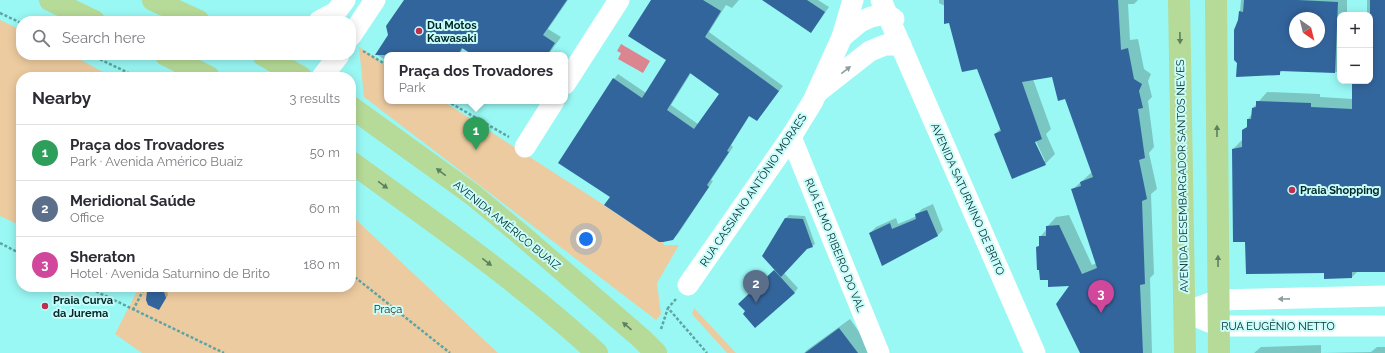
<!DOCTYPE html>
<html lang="en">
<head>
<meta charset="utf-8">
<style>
  body { margin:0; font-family:Raleway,sans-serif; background:#f7f7f7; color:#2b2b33 }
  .controls { position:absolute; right:12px; top:12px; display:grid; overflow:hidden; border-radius:8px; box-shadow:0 2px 10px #0003 }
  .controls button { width:36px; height:36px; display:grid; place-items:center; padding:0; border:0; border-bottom:1px solid #e1e1e2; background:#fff; color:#2b2b33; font:20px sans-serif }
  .compass { position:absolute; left:1289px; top:12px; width:36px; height:36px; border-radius:50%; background:#fff; box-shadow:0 2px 10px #0003; rotate:145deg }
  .you { position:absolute; left:586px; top:239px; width:14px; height:14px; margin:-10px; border:3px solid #fff; border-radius:50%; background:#1a73e8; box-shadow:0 0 0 6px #1a73e833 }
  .badge { display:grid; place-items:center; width:26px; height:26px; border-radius:50%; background:#1a73e8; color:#fff; font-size:13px; font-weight:700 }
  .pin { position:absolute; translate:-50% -33px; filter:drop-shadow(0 1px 2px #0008) }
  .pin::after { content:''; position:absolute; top:21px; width:14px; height:12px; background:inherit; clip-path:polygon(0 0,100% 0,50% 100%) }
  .popup { position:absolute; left:384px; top:52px; width:184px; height:52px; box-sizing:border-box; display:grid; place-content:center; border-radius:8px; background:#fff; filter:drop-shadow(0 1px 3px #0005); font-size:13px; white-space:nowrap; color:#7c7c81 }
  .popup b { font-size:15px; color:#2b2b33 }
  .popup::after { content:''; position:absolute; left:50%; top:100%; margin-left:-8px; border:8px solid transparent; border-top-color:#fff }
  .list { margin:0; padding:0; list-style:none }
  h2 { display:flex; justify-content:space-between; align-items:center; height:52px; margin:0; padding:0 16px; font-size:17px }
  h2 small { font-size:13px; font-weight:400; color:#7c7c81 }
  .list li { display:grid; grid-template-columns:26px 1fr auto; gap:12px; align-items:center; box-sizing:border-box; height:56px; padding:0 16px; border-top:1px solid #e1e1e2 }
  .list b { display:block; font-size:15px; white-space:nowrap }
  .list p { margin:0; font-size:13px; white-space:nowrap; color:#7c7c81 }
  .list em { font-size:13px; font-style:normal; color:#7c7c81 }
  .icon { flex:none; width:22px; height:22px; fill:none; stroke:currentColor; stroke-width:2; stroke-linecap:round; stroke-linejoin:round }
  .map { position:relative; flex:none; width:1385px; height:353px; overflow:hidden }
  .search { position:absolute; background:#fff; box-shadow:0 2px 10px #0003; left:16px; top:16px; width:340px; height:44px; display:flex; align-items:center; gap:10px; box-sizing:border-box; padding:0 14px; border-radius:16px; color:#7c7c81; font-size:15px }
  .panel { position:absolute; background:#fff; box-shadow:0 2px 10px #0003; left:16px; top:72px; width:340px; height:220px; border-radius:16px }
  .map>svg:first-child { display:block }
  .green { fill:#edcba0 }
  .water { fill:#da858f }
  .shadow { fill:#0003; fill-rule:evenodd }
  .building { fill:#33659d; fill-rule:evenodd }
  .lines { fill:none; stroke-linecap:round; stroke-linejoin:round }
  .path { stroke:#5ca5a2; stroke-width:2.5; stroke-dasharray:3 2; stroke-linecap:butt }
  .minor { stroke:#fff; stroke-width:21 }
  .major { stroke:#b6da97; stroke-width:22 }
  .oneway { fill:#5b815f }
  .oneway2 { fill:#8c9e9e }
  .poi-dot { fill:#bf2f50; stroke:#c8fdfb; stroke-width:1.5 }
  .labels { text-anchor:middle; stroke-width:4; stroke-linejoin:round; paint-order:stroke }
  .poi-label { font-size:11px; font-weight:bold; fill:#002827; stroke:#c8fdfb; text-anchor:start }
  .street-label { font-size:11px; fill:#002827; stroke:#c8fdfb }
  .park-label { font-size:11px; fill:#3b2606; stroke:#c8fdfb }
</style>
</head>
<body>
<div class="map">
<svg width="1385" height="353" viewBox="0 0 1385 353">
  <rect width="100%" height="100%" fill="#99f8f4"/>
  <g class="green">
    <path d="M0 20 21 30V55H72L99 70 116 77H21V226L0 216Z"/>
    <path d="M359 47 387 65V101H443L601 203 618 215 663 242 664 245H679L657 283 661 314 656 320 364 97Z"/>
    <path d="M351 215 498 353H142L115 334 139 287H351Z"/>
    <path d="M694 308 736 353H727L692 314Z"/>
  </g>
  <path class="water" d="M621 44 650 61 643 73 618 59 621 53 617 51Z"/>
  <g class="shadow">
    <path d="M405 0H568L548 29 561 37 548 55H475L463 48 459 55H387V61L376 54 389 35Z"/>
    <path d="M653 0H739L732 8 726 5 709 32 783 86 757 120 750 115 731 145 733 147 711 180 713 181 678 234 673 239 611 197 614 79 618 74 646 93 668 60ZM691 73 720 94 698 124 671 105Z"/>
    <path d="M764 0H818L829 7 815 27 810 32Z"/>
    <path d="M939 0H1138L1134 4H1128L1130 40 1138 39 1144 69 1151 74 1148 81 1152 97 1148 101 1154 147 1149 153 1157 189 1151 194 1154 274 1150 278 1152 353H1081L1071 285 1048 279 1037 247 1040 245V237L1047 229V227L1056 217 1069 215 1092 265 1097 263 1073 189 1092 172 1066 98 1052 76 1033 79 1051 129 1046 134 1055 154 1045 164 995 134 1001 128 978 68 945 6 939 3ZM1034 137 1045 161H1043L1032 138Z"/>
    <path d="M1241 0H1347V15H1340V72L1283 70 1279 74 1239 21ZM1295 18H1319V42H1295Z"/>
    <path d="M1367 0H1385V271H1358L1352 277 1325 272 1246 240 1233 149 1243 139 1248 126V119L1252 114 1253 108 1267 92 1320 94V97L1353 99V81H1370V15H1367Z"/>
    <path d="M933 204 943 230 937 236 870 233 876 227 896 218 898 224 917 216 916 215 922 209Z"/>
    <path d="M789 215 805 216 815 244 812 246 807 248 784 273 798 288 794 293 746 311 740 304 775 270 786 218Z"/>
    <path d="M151 287H166L168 295 159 309 147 293Z"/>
    <path d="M850 319 874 353H804L807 350Z"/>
    <path d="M1321 345V353L1371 352 1377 347H1385V353H1254L1261 347Z"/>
  </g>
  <g class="building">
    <path d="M404 0H567L543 35 555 43 547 55H473L462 48 458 55H375L388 35 386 26Z"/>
    <path d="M651 0H703L721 11 705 37 779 91 757 121 749 116 727 151 729 152 707 185 709 187 673 240 663 242H659L604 205 610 197 558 163 613 78 642 98 666 60 628 36ZM690 73 719 94 694 129 667 110Z"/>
    <path d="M762 0H807L825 12 811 33Z"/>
    <path d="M944 0H1118L1121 50 1128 48 1134 79 1142 84 1139 91 1143 108 1138 109 1145 158 1139 160 1147 199 1142 201 1145 284 1140 285 1143 353H1080L1056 304 1069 286 1048 287V280H1040L1039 270H1037L1036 247 1039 246V236H1046V226L1059 225 1082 274 1097 268 1071 189 1081 186 1080 182 1093 177 1065 99 1058 101 1052 77 1022 82 1042 139 1035 142 1046 165 1012 179 994 134 1001 131 977 69 962 72 949 23 944 24Z"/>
    <path d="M1244 0H1298L1338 2 1335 73 1280 71V75L1236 77 1237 63 1234 60V30L1238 20 1239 11 1243 12ZM1295 18H1319V42H1295Z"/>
    <path d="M1370 0H1385V272H1352V278L1324 279V273L1246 274 1245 242H1233L1232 149 1242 147V130L1247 127V119H1251L1252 108 1256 107V101L1311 103V107L1352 109V81H1370Z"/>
    <path d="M927 210 938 236 882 266 869 233 890 223 892 229 916 219 915 214Z"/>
    <path d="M785 218 803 219 813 247 807 249 781 277 762 256Z"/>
    <path d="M774 270 795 293 755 328 743 314 745 311 738 304Z"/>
    <path d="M155 287 163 289 166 298 159 310 148 305 146 300 147 291Z"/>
    <path d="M839 328 858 353H805Z"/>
  </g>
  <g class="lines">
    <g class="path">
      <path d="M0 13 21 23"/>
      <path d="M363 51 387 65"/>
      <path d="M91 55 137 77"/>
      <path d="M447 101 509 137"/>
      <path d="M0 243 21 254"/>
      <path d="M351 274 450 353"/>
      <path d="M87 287 224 353"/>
      <path d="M676 299 668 308 707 353"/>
      <path d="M133 310 145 287"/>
      <path d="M661 329 668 308"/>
    </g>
    <g class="minor">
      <path d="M881 0 1035 353"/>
      <path d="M319 21 336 12 345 0"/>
      <path d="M351 36 375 0"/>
      <path d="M842 37 860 22 871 17 886 14 894 19"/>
      <path d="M322 77 339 55"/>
      <path d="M565 84 619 0"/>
      <path d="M819 91 870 51 885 45H901"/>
      <path d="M791 137 879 353"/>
      <path d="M525 147 554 101"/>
      <path d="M688 285 791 137 813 101 842 37 853 0"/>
      <path d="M1185 312 1219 326H1385"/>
      <path d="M1185 312 1218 300 1385 296"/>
    </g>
    <g class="major">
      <path d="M50 0 94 21"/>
      <path d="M153 0 199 21"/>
      <path d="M1179 0 1185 353"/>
      <path d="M1216 0 1219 353"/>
      <path d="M166 55 209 77"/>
      <path d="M263 55 301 77"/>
      <path d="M351 107 473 195 520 234 642 339 656 353"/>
      <path d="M351 162C435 223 521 283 597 353"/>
    </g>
  </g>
  <defs><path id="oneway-solid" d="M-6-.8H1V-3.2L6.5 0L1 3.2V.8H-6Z"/></defs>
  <g class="oneway">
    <use href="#oneway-solid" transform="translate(1180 38) rotate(89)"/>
    <use href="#oneway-solid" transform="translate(1217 131) rotate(-90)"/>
    <use href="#oneway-solid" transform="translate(441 172) rotate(-143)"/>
    <use href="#oneway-solid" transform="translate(383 185) rotate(36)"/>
    <use href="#oneway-solid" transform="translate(1218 261) rotate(-90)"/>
    <use href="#oneway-solid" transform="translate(487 262) rotate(38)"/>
    <use href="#oneway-solid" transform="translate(627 326) rotate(-139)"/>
  </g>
  <g class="oneway2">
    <use href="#oneway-solid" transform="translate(846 70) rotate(-38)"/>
    <use href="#oneway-solid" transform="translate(1284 299) rotate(179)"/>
  </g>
  <g class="poi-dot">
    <circle cx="419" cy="31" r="4"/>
    <circle cx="1292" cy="190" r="4"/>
    <circle cx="45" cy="306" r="4"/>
  </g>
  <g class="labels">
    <g class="poi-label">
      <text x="427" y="29">Du Motos<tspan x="427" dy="13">Kawasaki</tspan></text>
      <text x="1300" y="194">Praia Shopping</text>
      <text x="53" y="304">Praia Curva<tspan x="53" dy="13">da Jurema</tspan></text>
    </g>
    <g class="street-label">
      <text transform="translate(1182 176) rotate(-91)" y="4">AVENIDA DESEMBARGADOR SANTOS NEVES</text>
      <text transform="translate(753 190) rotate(-56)" y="4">RUA CASSIANO ANTÔNIO MORAES</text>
      <text transform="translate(968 199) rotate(66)" y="4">AVENIDA SATURNINO DE BRITO</text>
      <text transform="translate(507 225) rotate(39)" y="4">AVENIDA AMÉRICO BUAIZ</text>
      <text transform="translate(835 245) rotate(68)" y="4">RUA ELMO RIBEIRO DO VAL</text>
      <text x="1278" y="330">RUA EUGÊNIO NETTO</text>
    </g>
    <g class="park-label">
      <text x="388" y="313">Praça</text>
    </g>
  </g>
</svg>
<div class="controls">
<button>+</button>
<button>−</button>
</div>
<svg class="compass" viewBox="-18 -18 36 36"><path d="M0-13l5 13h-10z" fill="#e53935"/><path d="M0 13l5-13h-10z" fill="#7c7c81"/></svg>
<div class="you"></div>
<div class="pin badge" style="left:476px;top:150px;background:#2e9e5b">1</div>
<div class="popup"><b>Praça dos Trovadores</b>Park</div>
<div class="pin badge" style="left:756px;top:303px;background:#5c6f8a">2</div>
<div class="pin badge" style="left:1101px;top:313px;background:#d1479c">3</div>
<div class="search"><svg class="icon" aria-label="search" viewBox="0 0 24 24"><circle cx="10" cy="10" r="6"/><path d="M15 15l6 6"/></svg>Search here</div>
<section class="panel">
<h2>Nearby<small>3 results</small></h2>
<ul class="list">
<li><span class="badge" style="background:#2e9e5b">1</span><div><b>Praça dos Trovadores</b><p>Park · Avenida Américo Buaiz</p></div><em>50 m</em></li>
<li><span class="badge" style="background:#5c6f8a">2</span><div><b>Meridional Saúde</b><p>Office</p></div><em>60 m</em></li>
<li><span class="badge" style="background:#d1479c">3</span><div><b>Sheraton</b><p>Hotel · Avenida Saturnino de Brito</p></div><em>180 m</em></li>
</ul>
</section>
</div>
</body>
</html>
